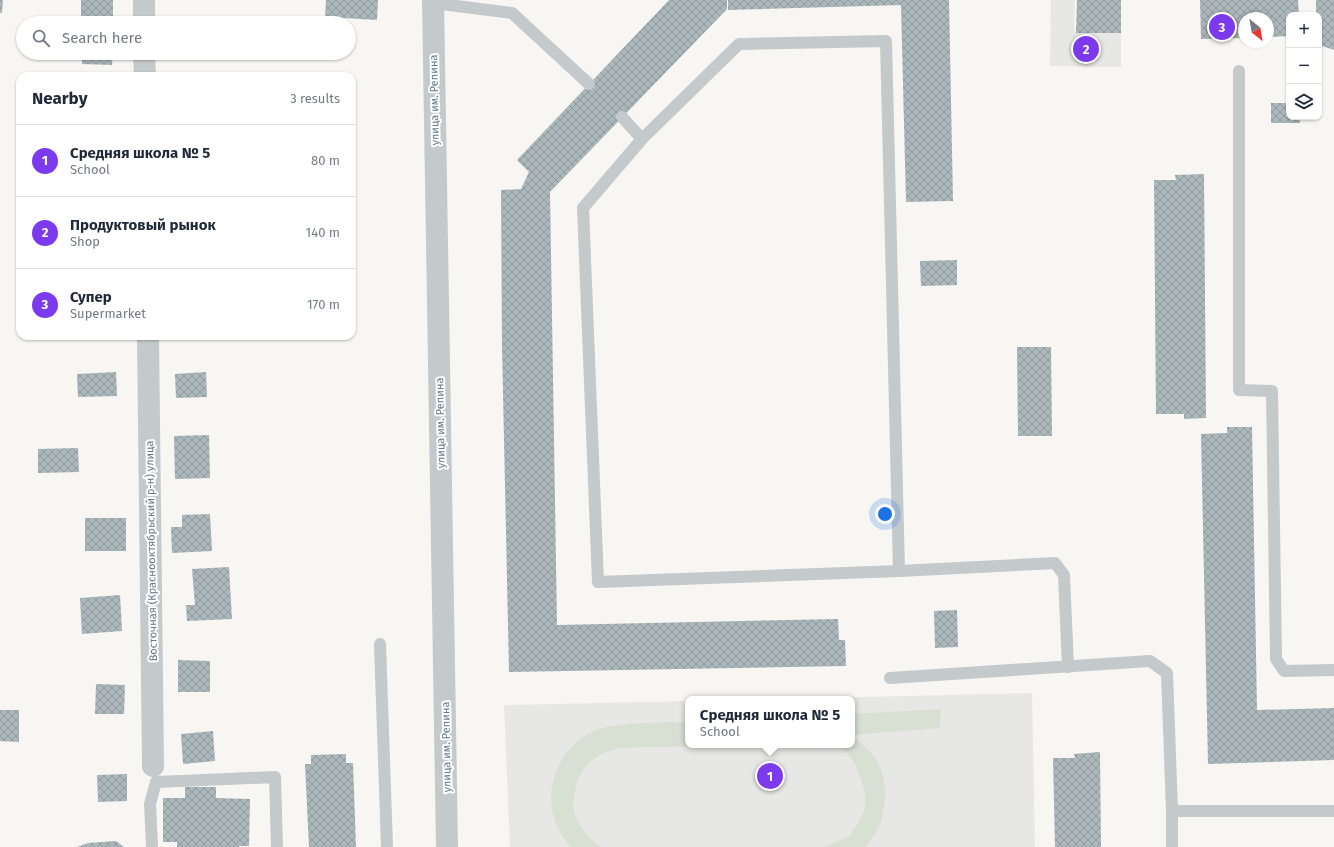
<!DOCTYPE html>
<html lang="en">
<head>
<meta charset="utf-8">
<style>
  body { margin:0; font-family:"Fira Sans",sans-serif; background:#f6f6f7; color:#1f2937 }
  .controls { position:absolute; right:12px; top:12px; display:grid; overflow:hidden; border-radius:8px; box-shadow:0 1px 3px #0004 }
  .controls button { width:36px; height:36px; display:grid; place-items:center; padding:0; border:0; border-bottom:1px solid #e0e1e3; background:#fff; color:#1f2937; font:20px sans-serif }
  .compass { position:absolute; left:1238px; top:12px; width:36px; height:36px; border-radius:50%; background:#fff; box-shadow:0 1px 3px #0004; rotate:149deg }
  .you { position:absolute; left:885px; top:514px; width:14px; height:14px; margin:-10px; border:3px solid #fff; border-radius:50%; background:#1a73e8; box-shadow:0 0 0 6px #1a73e833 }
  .badge { display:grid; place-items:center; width:26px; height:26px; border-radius:50%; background:#7c3aed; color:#fff; font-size:13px; font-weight:700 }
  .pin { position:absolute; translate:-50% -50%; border:2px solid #fff; box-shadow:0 1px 4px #0006 }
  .popup { position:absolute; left:685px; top:696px; width:170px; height:52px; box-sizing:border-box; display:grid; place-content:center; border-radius:8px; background:#fff; filter:drop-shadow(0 1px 3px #0005); font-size:13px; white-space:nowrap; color:#747a83 }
  .popup b { font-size:15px; color:#1f2937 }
  .popup::after { content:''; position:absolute; left:50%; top:100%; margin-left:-8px; border:8px solid transparent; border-top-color:#fff }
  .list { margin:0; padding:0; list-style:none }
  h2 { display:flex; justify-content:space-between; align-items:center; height:52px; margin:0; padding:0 16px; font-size:17px }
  h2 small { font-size:13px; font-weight:400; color:#747a83 }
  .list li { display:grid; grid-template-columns:26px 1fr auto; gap:12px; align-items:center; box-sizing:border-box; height:72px; padding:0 16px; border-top:1px solid #e0e1e3 }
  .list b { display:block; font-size:15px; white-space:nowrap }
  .list p { margin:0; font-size:13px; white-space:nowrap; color:#747a83 }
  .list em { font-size:13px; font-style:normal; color:#747a83 }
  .icon { flex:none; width:22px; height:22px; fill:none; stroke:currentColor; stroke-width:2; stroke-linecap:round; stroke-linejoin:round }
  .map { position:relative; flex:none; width:1334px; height:847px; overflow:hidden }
  .search { position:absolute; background:#fff; box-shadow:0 1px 3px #0004; left:16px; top:16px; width:340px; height:44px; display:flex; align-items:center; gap:10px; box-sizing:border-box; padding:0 14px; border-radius:22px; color:#747a83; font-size:15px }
  .panel { position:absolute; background:#fff; box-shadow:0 1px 3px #0004; left:16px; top:72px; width:340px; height:268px; border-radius:12px }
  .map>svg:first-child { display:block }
  .built { fill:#e7e8e6 }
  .grass { fill:#d8dfd3 }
  .building { fill:url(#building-cross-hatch) }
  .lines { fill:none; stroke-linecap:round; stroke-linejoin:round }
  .service { stroke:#c4c9cc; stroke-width:12 }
  .minor { stroke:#c4c9cc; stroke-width:22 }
  .labels { text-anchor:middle; stroke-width:4; stroke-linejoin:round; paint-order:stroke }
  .street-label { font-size:11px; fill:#627a87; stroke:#fff }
</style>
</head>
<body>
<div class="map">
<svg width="1334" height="847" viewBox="0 0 1334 847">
  <defs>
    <pattern id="building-cross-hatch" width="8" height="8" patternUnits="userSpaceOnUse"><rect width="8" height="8" fill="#acb7bb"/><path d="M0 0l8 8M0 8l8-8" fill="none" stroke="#8f9a9e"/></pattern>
  </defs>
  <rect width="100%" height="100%" fill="#f7f6f3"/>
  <g class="built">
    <path d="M1051 0H1075L1074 31 1121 32V67L1050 66Z"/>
    <path d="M1032 693 1035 847H510L504 705 688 701V745H852V699H780Z"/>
  </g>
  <g class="grass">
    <path d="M941 709 940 728 853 735C859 742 867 748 873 755 888 775 888 804 879 826 876 833 870 841 865 847H823L837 842 850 835 858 823 865 809V791L856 766 848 753 837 745H852V714Z"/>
    <path d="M688 722V745H724C702 746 679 747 657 747 639 748 616 745 600 755 583 764 577 778 574 797 570 817 585 836 601 847H570C561 835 554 824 552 809 547 778 565 743 594 731 617 721 662 723 688 722Z"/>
  </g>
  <g class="building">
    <path d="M0 0H3L2 13H0Z"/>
    <path d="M81 0H113V22L81 21Z"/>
    <path d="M326 0H378L377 20 325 17Z"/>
    <path d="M669 0H727V9L550 192 557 625 838 619 839 640H845L846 666 509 672 502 346 501 190 521 189 529 172 517 160Z"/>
    <path d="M728 0H949L953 201 906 202 901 5 728 10Z"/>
    <path d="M1077 0H1121V33H1076Z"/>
    <path d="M1200 0H1298L1299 15H1289V36L1268 37V18H1244V38L1201 39Z"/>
    <path d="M1316 0H1334V50L1319 45V15H1316Z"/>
    <path d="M215 21V23H172V22Z"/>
    <path d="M82 53H113L112 65 82 64Z"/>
    <rect x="172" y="53" width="43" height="4"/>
    <path d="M1271 103H1289V117H1300V123H1271Z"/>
    <path d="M1204 174 1206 418 1184 419V414H1156L1154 180H1176L1175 175Z"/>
    <path d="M957 260V285L921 286 920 261Z"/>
    <path d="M1017 347H1051L1052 436H1018Z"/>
    <path d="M116 372 117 396 78 397 77 374Z"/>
    <path d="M206 372 207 397 176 398 175 374Z"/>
    <path d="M1227 427H1252L1257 710 1334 708V760L1208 764 1201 434 1227 433Z"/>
    <path d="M209 435 210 478 175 479 174 436Z"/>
    <path d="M78 448 79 472 38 473V449Z"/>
    <path d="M210 514 212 551 172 553 171 527H182V515Z"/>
    <rect x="85" y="518" width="41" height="33"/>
    <path d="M229 567 232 619 187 621 186 605H195L192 569Z"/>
    <path d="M120 595 122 631 82 634 80 598Z"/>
    <path d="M957 610 958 647 935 648 934 611Z"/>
    <path d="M178 660 210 661V692H178Z"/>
    <path d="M96 684 125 685 124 714H95Z"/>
    <path d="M0 710H19V742L0 741Z"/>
    <path d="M213 731 215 761 183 764 181 734Z"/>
    <path d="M1100 752 1101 847H1055L1053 758H1075L1074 754Z"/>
    <path d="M346 754V763H353L356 847H309L305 764H311V755Z"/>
    <path d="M127 774V801L98 802 97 775Z"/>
    <path d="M185 787H216V798L250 799 249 846H239V847H177V842H163V798H185Z"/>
    <path d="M116 841 124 847H77L88 843Z"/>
  </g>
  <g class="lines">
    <g class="service">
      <path d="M433 3 512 13 589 84"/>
      <path d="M1239 71V390L1272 391 1276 659 1284 671 1334 670"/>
      <path d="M622 117 642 139 739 44 886 41 899 571 598 582 583 208 642 139"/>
      <path d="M899 571 1055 563 1064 575 1068 667"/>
      <path d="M380 644 387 847"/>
      <path d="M890 678 1150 661 1167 673 1172 811"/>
      <path d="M152 847 150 804 156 782 275 777 277 847"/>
      <path d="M1172 847V811H1334"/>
    </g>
    <g class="minor">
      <path d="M144 0V23"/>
      <path d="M433 0 447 847"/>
      <path d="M144 53 145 76"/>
      <path d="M148 336 153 766"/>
    </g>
  </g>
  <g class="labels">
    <g class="street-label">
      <text transform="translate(434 100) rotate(-91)" y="4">улица им. Репина</text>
      <text transform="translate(440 423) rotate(-91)" y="4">улица им. Репина</text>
      <text transform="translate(151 551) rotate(-91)" y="4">Восточная (Краснооктябрьский р-н) улица</text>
      <text transform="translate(446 747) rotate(-91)" y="4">улица им. Репина</text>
    </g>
  </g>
</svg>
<div class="controls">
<button>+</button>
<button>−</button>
<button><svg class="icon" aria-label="layers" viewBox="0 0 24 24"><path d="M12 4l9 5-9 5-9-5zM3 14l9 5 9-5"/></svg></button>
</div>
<svg class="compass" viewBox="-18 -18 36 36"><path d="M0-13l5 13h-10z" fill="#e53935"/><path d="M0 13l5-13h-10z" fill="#747a83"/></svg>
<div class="you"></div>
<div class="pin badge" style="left:770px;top:776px">1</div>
<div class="popup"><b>Средняя школа № 5</b>School</div>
<div class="pin badge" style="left:1086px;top:49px">2</div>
<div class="pin badge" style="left:1222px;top:27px">3</div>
<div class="search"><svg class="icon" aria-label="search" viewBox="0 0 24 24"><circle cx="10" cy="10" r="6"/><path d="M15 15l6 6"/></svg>Search here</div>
<section class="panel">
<h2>Nearby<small>3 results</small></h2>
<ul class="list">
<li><span class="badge">1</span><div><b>Средняя школа № 5</b><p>School</p></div><em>80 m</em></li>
<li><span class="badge">2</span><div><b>Продуктовый рынок</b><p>Shop</p></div><em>140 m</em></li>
<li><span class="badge">3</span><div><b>Супер</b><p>Supermarket</p></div><em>170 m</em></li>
</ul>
</section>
</div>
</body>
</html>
